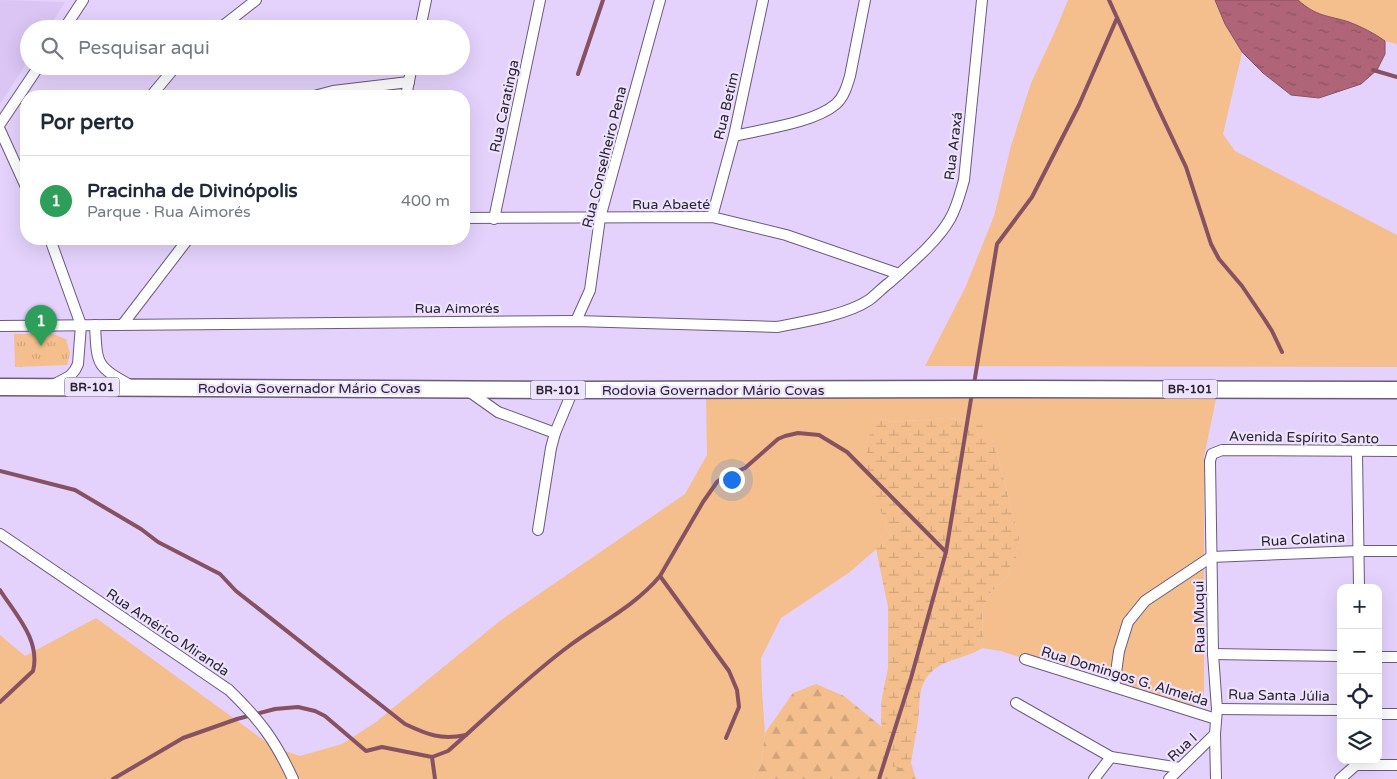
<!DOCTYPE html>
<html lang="pt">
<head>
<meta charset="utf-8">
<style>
  body { margin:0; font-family:"Varela Round",sans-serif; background:#f6f6f7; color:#1f2937 }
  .controls { position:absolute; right:15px; bottom:15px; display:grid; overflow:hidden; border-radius:10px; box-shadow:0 5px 20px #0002 }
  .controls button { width:45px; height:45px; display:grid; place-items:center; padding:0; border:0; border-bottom:1px solid #e0e1e3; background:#fff; color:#1f2937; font:25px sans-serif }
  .you { position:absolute; left:731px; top:479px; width:18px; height:18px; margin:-12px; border:4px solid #fff; border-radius:50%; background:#1a73e8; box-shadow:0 0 0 8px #1a73e833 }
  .badge { display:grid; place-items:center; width:32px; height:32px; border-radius:50%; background:#d93025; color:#fff; font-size:16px; font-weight:700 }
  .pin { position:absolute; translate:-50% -41px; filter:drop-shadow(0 1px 2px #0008) }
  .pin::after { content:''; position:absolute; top:26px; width:18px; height:15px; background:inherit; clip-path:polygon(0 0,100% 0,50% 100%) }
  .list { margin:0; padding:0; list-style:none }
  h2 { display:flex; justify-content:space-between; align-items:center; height:65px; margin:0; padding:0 20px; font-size:21px }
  h2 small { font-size:16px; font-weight:400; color:#747a83 }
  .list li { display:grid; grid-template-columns:32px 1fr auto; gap:15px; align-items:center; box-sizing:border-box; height:90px; padding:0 20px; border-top:1px solid #e0e1e3 }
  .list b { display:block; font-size:19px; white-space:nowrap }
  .list p { margin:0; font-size:16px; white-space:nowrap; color:#747a83 }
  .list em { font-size:16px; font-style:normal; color:#747a83 }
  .icon { flex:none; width:28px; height:28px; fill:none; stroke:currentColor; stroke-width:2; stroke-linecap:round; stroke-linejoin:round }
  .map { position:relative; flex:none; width:1397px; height:779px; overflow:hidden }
  .search { position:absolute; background:#fff; box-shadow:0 5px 20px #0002; left:20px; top:20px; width:450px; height:55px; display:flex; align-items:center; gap:12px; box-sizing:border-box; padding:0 18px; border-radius:28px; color:#747a83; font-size:19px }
  .panel { position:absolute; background:#fff; box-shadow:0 5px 20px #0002; left:20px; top:90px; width:450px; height:155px; border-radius:20px }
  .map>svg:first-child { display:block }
  .built { fill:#dac5f5 }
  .grass { fill:#f4bf8c }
  .forest { fill:url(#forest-firs) }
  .wetland { fill:url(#wetland-marsh) }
  .park { fill:url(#park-tufts) }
  .water { fill:url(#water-ripples); stroke:#875162 }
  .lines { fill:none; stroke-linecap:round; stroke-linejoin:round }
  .stream { stroke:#875162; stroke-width:4 }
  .minor-casing { stroke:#6a5a7e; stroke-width:12 }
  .primary-casing { stroke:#6a5a7e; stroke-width:19 }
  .minor { stroke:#fff; stroke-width:10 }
  .primary { stroke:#fff; stroke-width:16 }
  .labels { text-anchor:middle; stroke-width:4.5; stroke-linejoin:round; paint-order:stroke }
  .shield { fill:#eee3fc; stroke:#645c6e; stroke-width:1 }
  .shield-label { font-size:12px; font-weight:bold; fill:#292231 }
  .street-label { font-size:14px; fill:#292231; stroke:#eee3fc }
</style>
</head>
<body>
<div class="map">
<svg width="1397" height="779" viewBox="0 0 1397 779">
  <defs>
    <pattern id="forest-firs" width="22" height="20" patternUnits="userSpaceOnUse" patternTransform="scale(1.25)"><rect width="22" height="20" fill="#f4bf8c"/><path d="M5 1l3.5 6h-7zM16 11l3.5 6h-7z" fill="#d1a479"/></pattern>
    <pattern id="wetland-marsh" width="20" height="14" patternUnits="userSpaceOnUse" patternTransform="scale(1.25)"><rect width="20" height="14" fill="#f4bf8c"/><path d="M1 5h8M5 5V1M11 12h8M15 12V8" fill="none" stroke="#d1a479"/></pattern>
    <pattern id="park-tufts" width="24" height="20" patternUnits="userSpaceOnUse" patternTransform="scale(1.25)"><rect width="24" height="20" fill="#f4bf8c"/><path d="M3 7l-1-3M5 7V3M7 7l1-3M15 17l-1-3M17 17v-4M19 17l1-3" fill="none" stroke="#d1a479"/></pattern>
    <pattern id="water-ripples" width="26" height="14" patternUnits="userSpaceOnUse" patternTransform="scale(1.25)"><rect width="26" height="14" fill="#af6577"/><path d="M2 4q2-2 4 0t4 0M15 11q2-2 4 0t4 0" fill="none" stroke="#8e5362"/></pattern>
  </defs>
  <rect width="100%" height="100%" fill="#e4d2fc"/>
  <path class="built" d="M0 0 65 2 48 29H29V59L0 104Z"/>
  <g class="grass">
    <path d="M1068 0H1215L1225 24 1242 53 1223 134 1235 151 1397 235V367L925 366 966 286 994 216 1011 146 1031 83 1057 27Z"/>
    <path d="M1298 0H1397V44L1385 41 1372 32 1348 22 1331 19 1311 11Z"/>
    <path d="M706 394H1217L1204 457V700L1194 706 1158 696 1080 668 1038 658H1022L1001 651 982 648 984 640 982 626 983 607 991 592 1009 575 1011 564 1016 557 1019 538 999 461 993 442 973 420 946 418 891 422 879 418 867 440 880 508 890 537 850 572 781 618 761 658 762 691 765 733 761 763 753 779H0V635L25 656 96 618 273 747 300 756 342 744 376 722 501 620 685 494 707 455Z"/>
  </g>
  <path class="forest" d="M816 684 844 696 882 727 883 754 907 769 911 763 916 779H753L761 763 765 733 793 693Z"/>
  <path class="wetland" d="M878 418 891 422 946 418 973 420 983 426 993 442 999 461 1019 538 1016 558 1011 564 1009 575 991 592 983 607 982 626 984 640 982 648C969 657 952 658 939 666 916 681 921 699 918 721 916 735 913 749 911 763L907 769 888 766 883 754 881 713 882 697 888 668V607L876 549 890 537 867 472V440Z"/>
  <path class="park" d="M14 334H53L66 339 70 353 67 365 15 367Z"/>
  <path class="water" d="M1215 0H1298C1317 17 1327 15 1349 22 1362 27 1374 33 1385 41V54L1377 70 1361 84 1319 98 1291 95 1263 73 1242 52 1225 24Z"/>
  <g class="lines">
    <g class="stream">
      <path d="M1109 0 1158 108 1186 167 1211 244 1219 259 1242 286 1263 317 1272 331 1282 352"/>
      <path d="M1373 70 1397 77"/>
      <path d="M578 74 603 0"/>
      <path d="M974 384 997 244 1032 197 1079 105 1117 18"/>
      <path d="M0 471 75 490 141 529 158 542 220 574 236 591 405 724C428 735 441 740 466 735"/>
      <path d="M660 576 729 671 737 690 739 707 726 738"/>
      <path d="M0 590C15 614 41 640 33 671L0 702"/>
      <path d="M432 757 435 779"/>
      <path d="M113 779 183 738 237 719 275 709 298 707 315 711 325 716 366 751 382 747 432 757 448 751C488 716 527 677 569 646 600 623 635 606 660 576L703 502 717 482 722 478 745 468 778 439 785 436 798 433 819 435 847 452 946 552"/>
      <path d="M879 779 911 678 946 552 972 393"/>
    </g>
    <g class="minor-casing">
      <g id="minor">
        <path d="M64 29 83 0"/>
        <path d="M219 29 256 0"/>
        <path d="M420 29 426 0"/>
        <path d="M151 96 176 66"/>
        <path d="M314 96 333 91 409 82"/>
        <path d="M406 96 412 66"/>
        <path d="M0 124 39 66"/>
        <path d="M0 130 26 187"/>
        <path d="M734 136C763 129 814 123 836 104 844 97 847 86 850 76L865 0"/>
        <path d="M712 217 734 136 763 0"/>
        <path d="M464 218 712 217 786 235 899 274"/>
        <path d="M494 219 540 0"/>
        <path d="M50 239 81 325 78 364 75 370 70 376 53 385"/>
        <path d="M576 321 590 290 600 218 660 0"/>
        <path d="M123 324 188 239"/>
        <path d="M95 325C97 366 96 366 132 386"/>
        <path d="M0 326 576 321 777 327C803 322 847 315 869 300 876 295 882 288 889 283 909 265 937 242 950 219 957 207 960 194 964 180L982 0"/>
        <path d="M467 390 498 412 555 433"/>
        <path d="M1357 452 1359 588"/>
        <path d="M538 530 551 448 555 433 573 390"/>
        <path d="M0 534 229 690C260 720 275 740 293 779"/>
        <path d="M1213 654 1341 656"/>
        <path d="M1378 657H1397"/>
        <path d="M1025 659 1216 719"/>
        <path d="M1114 687 1119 651 1128 622 1145 601 1211 557 1359 551H1397"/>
        <path d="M1016 703 1111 757 1180 768"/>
        <path d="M1217 709 1341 710"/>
        <path d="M1378 714H1397"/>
        <path d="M1094 779 1111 757"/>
        <path d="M1169 779 1215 734"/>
        <path d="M1216 779 1215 734 1217 709 1213 654 1210 461 1212 454 1222 450 1397 451"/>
        <path d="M1340 779 1356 765H1397"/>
      </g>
    </g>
    <g class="primary-casing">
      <path id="primary" d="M0 387 573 390 983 389 1397 390"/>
    </g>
    <use href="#minor" class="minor"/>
    <use href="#primary" class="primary"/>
  </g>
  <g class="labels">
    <g class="shield">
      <rect x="64.5" y="377.5" width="55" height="19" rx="4"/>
      <rect x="1162.5" y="379.5" width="55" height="19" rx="4"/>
      <rect x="530.5" y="380.5" width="55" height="19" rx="4"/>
    </g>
    <g class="shield-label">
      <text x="92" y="391">BR-101</text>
      <text x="1190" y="393">BR-101</text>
      <text x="558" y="394">BR-101</text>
    </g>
    <g class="street-label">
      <text transform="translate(504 106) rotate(-78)" y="5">Rua Caratinga</text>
      <text transform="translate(726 106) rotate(-77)" y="5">Rua Betim</text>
      <text transform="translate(953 146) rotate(-83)" y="5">Rua Araxá</text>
      <text transform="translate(604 157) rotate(-76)" y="5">Rua Conselheiro Pena</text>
      <text x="671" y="209">Rua Abaeté</text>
      <text x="457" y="313">Rua Aimorés</text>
      <text x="309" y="393">Rodovia Governador Mário Covas</text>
      <text x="713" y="395">Rodovia Governador Mário Covas</text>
      <text transform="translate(1304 437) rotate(1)" y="5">Avenida Espírito Santo</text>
      <text transform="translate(1303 539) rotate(-3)" y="5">Rua Colatina</text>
      <text transform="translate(1199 617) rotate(-91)" y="5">Rua Muqui</text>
      <text transform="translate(168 632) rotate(34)" y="5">Rua Américo Miranda</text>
      <text transform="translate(1125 676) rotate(17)" y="5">Rua Domingos G. Almeida</text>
      <text transform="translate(1279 695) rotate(1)" y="5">Rua Santa Júlia</text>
      <text transform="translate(1182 747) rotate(-43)" y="5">Rua I</text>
    </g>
  </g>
</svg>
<div class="controls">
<button>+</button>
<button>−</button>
<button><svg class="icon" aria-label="locate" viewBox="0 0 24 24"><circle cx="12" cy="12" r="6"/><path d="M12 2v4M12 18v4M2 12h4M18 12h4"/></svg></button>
<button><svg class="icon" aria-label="layers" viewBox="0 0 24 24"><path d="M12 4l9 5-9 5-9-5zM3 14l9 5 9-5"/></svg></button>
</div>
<div class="you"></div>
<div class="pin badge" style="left:41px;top:346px;background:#2e9e5b">1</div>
<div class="search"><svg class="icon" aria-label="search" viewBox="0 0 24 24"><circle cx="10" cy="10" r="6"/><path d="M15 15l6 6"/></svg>Pesquisar aqui</div>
<section class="panel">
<h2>Por perto<small></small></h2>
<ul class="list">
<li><span class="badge" style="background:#2e9e5b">1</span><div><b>Pracinha de Divinópolis</b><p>Parque · Rua Aimorés</p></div><em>400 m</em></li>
</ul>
</section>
</div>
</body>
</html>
